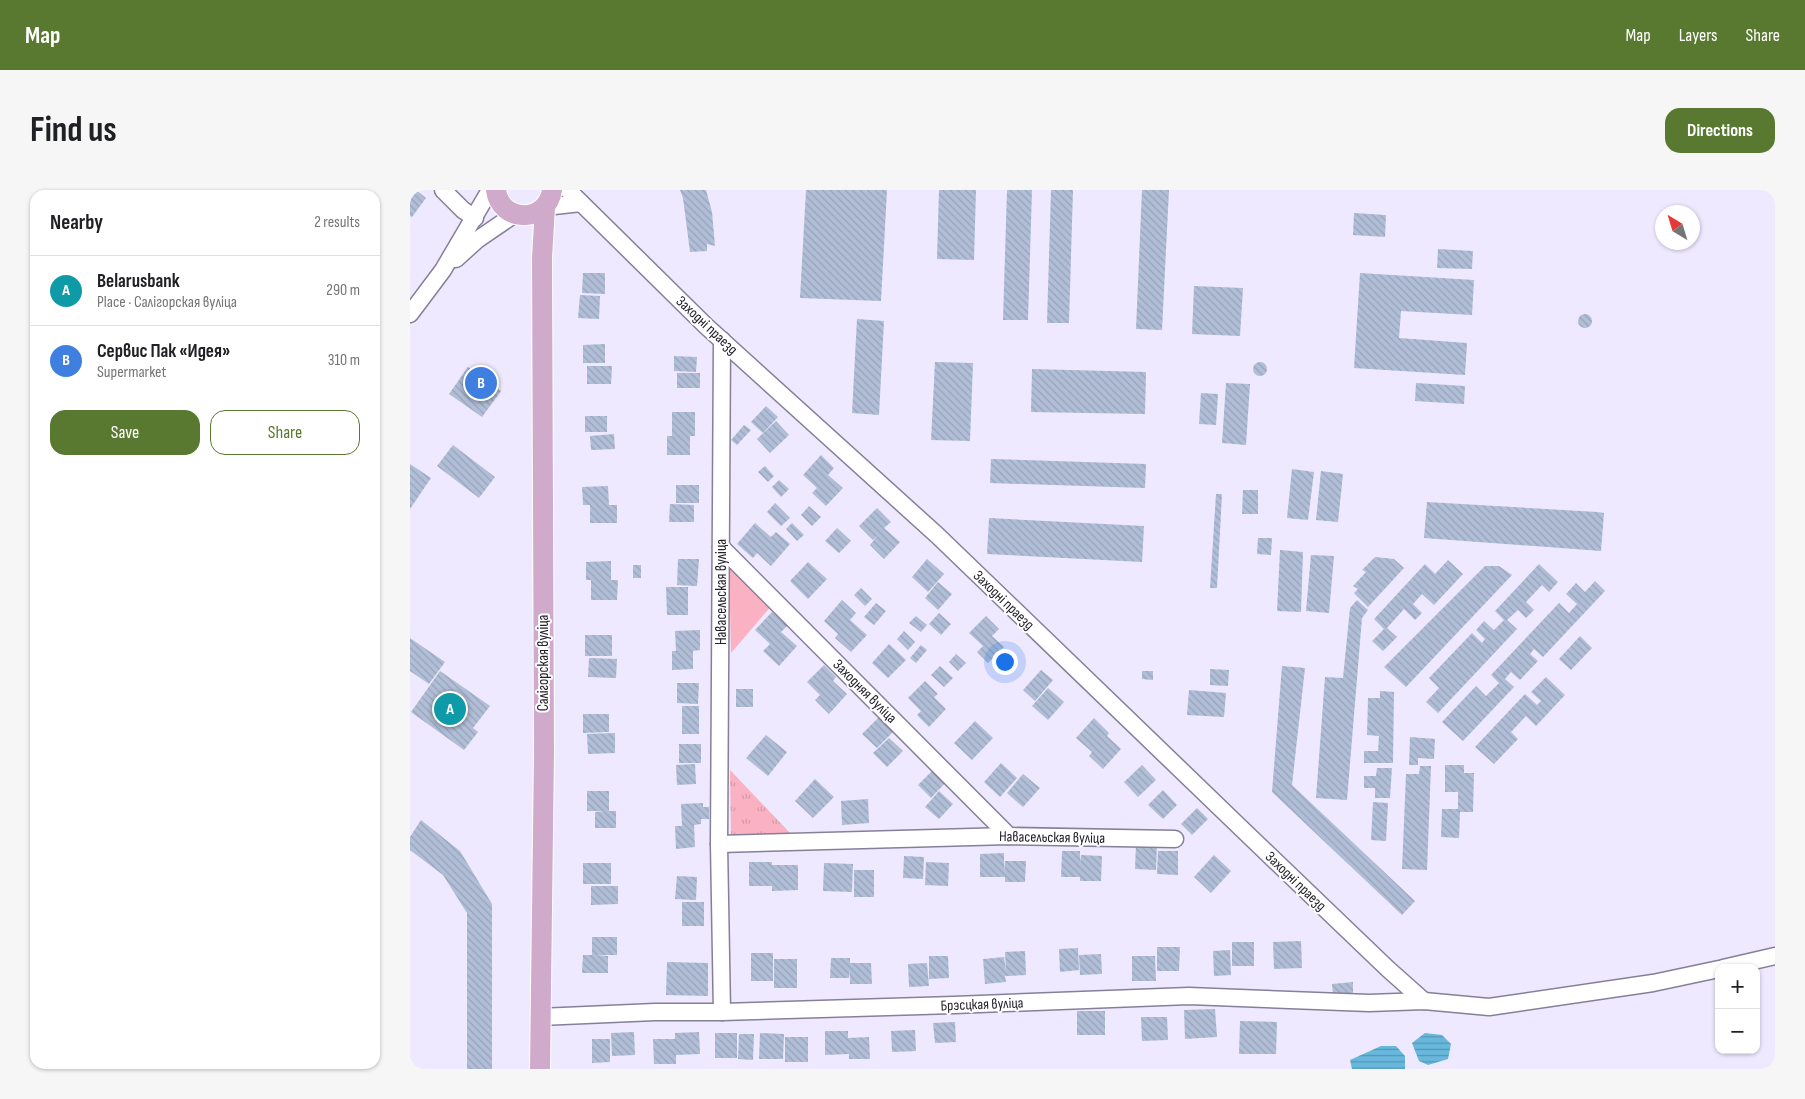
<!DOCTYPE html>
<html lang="en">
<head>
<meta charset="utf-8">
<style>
  body { margin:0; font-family:"Sofia Sans Condensed",sans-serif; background:#f6f6f6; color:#202124 }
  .controls { position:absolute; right:15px; bottom:15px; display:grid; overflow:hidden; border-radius:10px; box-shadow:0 1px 4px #0004 }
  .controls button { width:45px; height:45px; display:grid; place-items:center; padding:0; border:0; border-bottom:1px solid #e0e0e0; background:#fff; color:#202124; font:25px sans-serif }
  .compass { position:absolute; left:1245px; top:15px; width:45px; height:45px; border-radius:50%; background:#fff; box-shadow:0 1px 4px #0004; rotate:322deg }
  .you { position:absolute; left:594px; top:471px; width:18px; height:18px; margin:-12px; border:4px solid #fff; border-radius:50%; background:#1a73e8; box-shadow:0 0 0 8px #1a73e833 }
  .badge { display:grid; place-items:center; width:32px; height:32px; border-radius:50%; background:#597930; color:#fff; font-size:16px; font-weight:700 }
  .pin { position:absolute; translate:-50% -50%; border:2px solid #fff; box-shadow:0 1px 5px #0006 }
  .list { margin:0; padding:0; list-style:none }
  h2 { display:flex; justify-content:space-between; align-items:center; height:65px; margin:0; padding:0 20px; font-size:21px }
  h2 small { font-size:16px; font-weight:400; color:#757577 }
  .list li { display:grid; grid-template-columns:32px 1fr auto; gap:15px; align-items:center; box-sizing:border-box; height:70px; padding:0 20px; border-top:1px solid #e0e0e0 }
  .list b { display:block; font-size:19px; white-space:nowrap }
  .list p { margin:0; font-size:16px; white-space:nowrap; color:#757577 }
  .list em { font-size:16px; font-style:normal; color:#757577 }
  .actions { display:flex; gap:10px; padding:15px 20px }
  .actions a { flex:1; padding:11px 0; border:1px solid #597930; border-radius:15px; text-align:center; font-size:18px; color:#597930 }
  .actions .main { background:#597930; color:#fff }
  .map { position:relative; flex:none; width:1365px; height:879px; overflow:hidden; border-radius:15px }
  header { display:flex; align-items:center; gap:30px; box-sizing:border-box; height:70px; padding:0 25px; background:#597930; color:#fff }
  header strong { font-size:24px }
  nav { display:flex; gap:28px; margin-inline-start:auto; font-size:18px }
  .intro { display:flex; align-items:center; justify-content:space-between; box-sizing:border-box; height:120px; padding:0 30px }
  h1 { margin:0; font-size:35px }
  .button { padding:12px 22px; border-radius:15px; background:#597930; color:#fff; font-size:18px; font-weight:700 }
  main { display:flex; gap:30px; padding:0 30px }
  aside { flex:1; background:#fff; border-radius:15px; box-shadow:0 1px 4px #0004 }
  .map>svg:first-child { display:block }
  .grass { fill:#fab2c2 }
  .park { fill:url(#park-tufts) }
  .water { fill:url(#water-rules) }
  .building { fill:url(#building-back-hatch) }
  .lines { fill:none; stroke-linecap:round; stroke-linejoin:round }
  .minor-casing { stroke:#867f99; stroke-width:19 }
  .major-casing { stroke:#fff; stroke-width:22 }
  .minor { stroke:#fff; stroke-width:16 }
  .major { stroke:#d0aacb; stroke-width:20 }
  .labels { text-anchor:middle; stroke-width:4; stroke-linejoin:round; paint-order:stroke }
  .street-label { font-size:15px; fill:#23202a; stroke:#fff }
</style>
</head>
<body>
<header>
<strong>Map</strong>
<nav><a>Map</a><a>Layers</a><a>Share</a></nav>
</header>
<div class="intro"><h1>Find us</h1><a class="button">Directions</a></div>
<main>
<aside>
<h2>Nearby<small>2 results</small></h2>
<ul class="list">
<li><span class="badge" style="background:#0f9aa8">A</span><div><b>Belarusbank</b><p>Place · Салігорская вуліца</p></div><em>290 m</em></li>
<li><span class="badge" style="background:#3f7fe0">B</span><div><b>Сервис Пак «Идея»</b><p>Supermarket</p></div><em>310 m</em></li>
</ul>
<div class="actions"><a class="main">Save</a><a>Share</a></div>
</aside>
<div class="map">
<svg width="1365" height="879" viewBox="0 0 1365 879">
  <defs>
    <pattern id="park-tufts" width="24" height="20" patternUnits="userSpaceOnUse" patternTransform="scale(1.25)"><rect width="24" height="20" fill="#fab2c2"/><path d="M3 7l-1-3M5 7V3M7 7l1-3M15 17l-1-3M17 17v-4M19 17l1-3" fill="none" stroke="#d699a7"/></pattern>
    <pattern id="water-rules" width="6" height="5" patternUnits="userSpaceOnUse" patternTransform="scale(1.25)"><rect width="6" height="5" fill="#68b8dd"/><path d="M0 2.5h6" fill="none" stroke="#5595b3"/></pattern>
    <pattern id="building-back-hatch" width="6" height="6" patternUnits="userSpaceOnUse" patternTransform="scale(1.25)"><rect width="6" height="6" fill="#b1bed7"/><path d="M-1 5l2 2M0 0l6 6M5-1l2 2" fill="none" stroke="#98a3b9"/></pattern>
  </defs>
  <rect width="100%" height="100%" fill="#eee9ff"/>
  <path class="grass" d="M319 373 363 414 321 463Z"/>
  <path class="park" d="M320 580 380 643 321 645Z"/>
  <g class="water">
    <path d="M1015 843 1032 845 1041 854 1038 869 1018 875 1009 871 1002 853Z"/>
    <path d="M971 856H986L995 866V879H942L940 870Z"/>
  </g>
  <g class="building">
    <path d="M0 0H6L16 8 2 27 0 26Z"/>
    <path d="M270 0H296L302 22 305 56 297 54V61L280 62 273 8Z"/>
    <path d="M396 0H477L471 111 390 108Z"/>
    <path d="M529 0H566L564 70 527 69Z"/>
    <path d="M597 0H622L618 130H593Z"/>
    <path d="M641 0H663L659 133H637Z"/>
    <path d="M732 0H759L752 140 726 139Z"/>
    <path d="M944 23 976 25 975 47 943 45Z"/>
    <path d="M1028 59 1063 61 1062 79 1027 78Z"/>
    <path d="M173 83H195V104L172 103Z"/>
    <path d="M950 83 1064 90 1062 125 991 121 989 148 1057 153 1055 185 944 178Z"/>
    <path d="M784 96 833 98 830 146 782 144Z"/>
    <path d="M170 105 190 106 189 129 168 128Z"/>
    <circle cx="1175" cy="131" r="7"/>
    <path d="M447 129 474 131 469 225 442 223Z"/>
    <path d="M195 154V173H173V155Z"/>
    <path d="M264 166 287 167 286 182 264 181Z"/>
    <circle cx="850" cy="179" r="7"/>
    <path d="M525 172 563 173 560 251 521 250Z"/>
    <path d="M177 176H202L201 194H177Z"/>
    <path d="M58 177 91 201 72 227 39 204Z"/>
    <path d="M622 179 736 182 735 224 621 222Z"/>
    <rect x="267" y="183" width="23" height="15"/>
    <path d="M816 193 840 194 836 255 812 253Z"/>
    <path d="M1006 193 1055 196 1054 214 1005 211Z"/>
    <path d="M791 203 808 204 806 235 789 234Z"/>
    <path d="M356 216 368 227 353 243 341 232Z"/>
    <path d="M262 222H285V246H280V265H257V246H262Z"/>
    <rect x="175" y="226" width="22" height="16"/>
    <path d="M366 231 379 245 360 263 347 249Z"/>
    <path d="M334 235 341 240 327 255 321 250Z"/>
    <path d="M204 244 205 259 181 260 180 246Z"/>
    <path d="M43 255 85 287 69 308 27 276Z"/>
    <path d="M411 265 424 278 418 285 433 298 416 316 402 303 407 298 393 285Z"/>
    <path d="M581 269 736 274 735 298 580 293Z"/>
    <path d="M0 274 21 288 0 319Z"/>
    <path d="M355 276 364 286 358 292 348 282Z"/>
    <path d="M882 279 904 282 898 330 877 328Z"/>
    <path d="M911 281 933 284 928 332 906 330Z"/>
    <path d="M369 290 379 299 371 307 362 297Z"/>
    <rect x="266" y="295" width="23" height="18"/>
    <path d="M198 296 199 315H207V333H180V315H173L172 297Z"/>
    <path d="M833 300H848V324H832Z"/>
    <path d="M806 304H812L807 398H800Z"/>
    <path d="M1017 312 1187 322 1194 323 1191 361 1014 348Z"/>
    <path d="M365 313 380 328 371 336 357 322Z"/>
    <path d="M260 314 284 315V332H259Z"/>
    <path d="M399 316 411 327 402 336 391 325Z"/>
    <path d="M467 318 481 332 474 338 490 352 474 369 460 355 468 345 463 350 449 336Z"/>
    <path d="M579 328 734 336 732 372 577 364Z"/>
    <path d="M345 333 361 347 366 342 380 354 361 376 347 363 343 368 327 354Z"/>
    <path d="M382 333 394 345 387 351 376 339Z"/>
    <path d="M427 338 441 351 429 363 415 351Z"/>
    <path d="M848 348H862L861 365 847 364Z"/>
    <path d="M870 360 893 362 891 422 867 421Z"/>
    <path d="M901 365 924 366 919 423 896 421Z"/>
    <path d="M965 367 984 369 994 378 958 417 944 403 948 399 943 396 956 382 952 380Z"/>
    <path d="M268 369H289L287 396 267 395Z"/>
    <path d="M517 369 534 384 518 402 502 387Z"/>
    <path d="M1038 370 1053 384 1024 415 1012 404 1003 414 1012 423 1005 430 994 419 977 438 987 447 973 461 962 451 974 439 964 429 1015 374 1025 384Z"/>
    <path d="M201 371V390H208L207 410H181V390H176V372Z"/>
    <path d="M398 372 417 389 398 409 380 391Z"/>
    <path d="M1129 374 1148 392 1139 402 1132 395 1116 412 1124 420 1116 428 1108 420 1097 430 1107 439 1028 523 1016 512 1029 498 1019 488 1062 443 1072 453 1075 449 1066 440 1074 431 1084 440 1094 430 1085 421Z"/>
    <rect x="223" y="375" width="8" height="13"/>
    <path d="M1075 376H1089L1102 385 996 497 974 477Z"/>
    <path d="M1185 391 1195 401 1133 467 1124 459 1120 464 1128 471 1110 490 1101 482 1095 489 1104 497 1053 551 1032 532 1066 496 1076 506 1089 493 1081 485 1149 413 1159 423 1167 414 1156 404 1166 393 1175 402Z"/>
    <path d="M528 392 542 404 528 420 515 408Z"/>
    <path d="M256 397H278V425H257Z"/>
    <path d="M451 398 462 409 455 416 444 405Z"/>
    <path d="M432 410 446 423 440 430 457 445 441 462 425 448 428 444 414 431Z"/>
    <path d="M947 410 958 420 952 428 937 610 906 608 915 487 933 488 940 418Z"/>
    <path d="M466 413 476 421 464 435 454 427Z"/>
    <path d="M362 422 377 436 371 442 387 456 369 476 353 461 360 454 345 440Z"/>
    <path d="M529 423 541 434 531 445 519 434Z"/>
    <path d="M506 426 517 435 511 442 499 433Z"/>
    <path d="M576 426 589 439 582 446 594 457 578 473 567 462 573 456 559 443Z"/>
    <path d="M290 440V460L283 461V479L262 480V461H266L265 441Z"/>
    <path d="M494 441 505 452 498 460 487 449Z"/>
    <rect x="175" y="445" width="27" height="21"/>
    <path d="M1170 446 1182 458 1161 480 1149 469Z"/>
    <path d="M0 448 35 472 19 494 0 481Z"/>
    <path d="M479 454 496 470 478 488 462 473Z"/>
    <path d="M511 455 517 460 506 473 500 468Z"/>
    <path d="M546 464 556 473 548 481 539 472Z"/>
    <path d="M179 468 207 469 206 488 178 487Z"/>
    <path d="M414 475 426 487 423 491 437 504 419 524 405 510 410 505 397 492Z"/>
    <path d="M530 476 543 488 534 497 521 485Z"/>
    <path d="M872 476 895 478 882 595 1005 711 992 725 862 602Z"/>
    <path d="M800 479 819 480 818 496 800 495Z"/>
    <path d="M631 480 643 490 625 511 613 500Z"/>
    <path d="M30 481 80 516 63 538 68 542 54 560 1 522Z"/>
    <path d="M732 481H743V490L732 489Z"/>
    <path d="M1136 487 1155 505 1126 536 1116 526 1101 542 1108 549 1084 574 1065 557 1115 504 1127 515 1131 511 1121 502Z"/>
    <path d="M515 491 528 504 524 507 536 519 519 537 507 525 511 521 498 508Z"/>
    <path d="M267 493H289L288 514 267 513Z"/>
    <path d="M638 498 654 512 638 530 622 516Z"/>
    <rect x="326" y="499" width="17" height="18"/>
    <path d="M779 500 816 503 814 527 777 525Z"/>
    <path d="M970 501 984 502 983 573H954V561H968L969 546 957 545 958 508H970Z"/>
    <rect x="272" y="516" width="17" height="28"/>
    <path d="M173 524H199V542L173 543Z"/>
    <path d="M471 525 486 539 467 558 452 544Z"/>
    <path d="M684 528 699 543 697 546 711 559 693 579 679 566 682 562 666 548Z"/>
    <path d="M565 531 583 548 562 570 544 553Z"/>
    <path d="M205 543V563L178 564 177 544Z"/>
    <path d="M356 545 377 562 358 586 336 568Z"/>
    <path d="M1000 547 1025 549 1024 569 1008 568V575H999Z"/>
    <path d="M479 548 493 561 477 577 463 563Z"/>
    <rect x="269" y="554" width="22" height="19"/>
    <path d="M591 573 607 588 590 607 574 592Z"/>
    <path d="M285 574 286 594 267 595 266 575Z"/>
    <path d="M732 575 746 590 728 607 714 592Z"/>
    <path d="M1035 575H1054V583H1064L1063 622H1050L1049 648 1031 647 1032 619H1048V602H1035Z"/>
    <path d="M1010 576H1021L1017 680 992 679 996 584H1009Z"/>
    <path d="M967 578H982L980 608H965V598H954V586H966Z"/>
    <path d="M524 579 537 591 521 608 508 595Z"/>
    <path d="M613 584 630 598 613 617 597 603Z"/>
    <path d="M405 589 424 607 403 628 385 611Z"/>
    <path d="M753 600 767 615 753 629 738 615Z"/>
    <path d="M177 601H199V621H206V638H185V622L195 621H177Z"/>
    <path d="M529 601 543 614 529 629 515 617Z"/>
    <path d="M458 609 459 633 432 635 431 611Z"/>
    <path d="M963 612 978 613 976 651 961 650Z"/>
    <path d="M293 613V617H299V629H291V634L284 635 285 657 266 659 265 636H272L271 614Z"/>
    <path d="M787 618 798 629 782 645 771 634Z"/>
    <path d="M11 630 50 661 82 714V879H57V723L33 685 0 660V647Z"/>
    <path d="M726 654 747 655 746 680 725 679Z"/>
    <path d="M652 661H670V673L671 665 692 666 691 691H670V687H651Z"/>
    <path d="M748 661H768V685L747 684Z"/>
    <path d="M594 663V682L595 671H616L615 692H595V687H570V664Z"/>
    <path d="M804 665 821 681 801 703 784 687Z"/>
    <path d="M494 666 514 667 513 689 493 688Z"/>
    <path d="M339 672H362V675H388V700L362 701V696H339Z"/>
    <path d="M516 672 539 673 538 696 515 695Z"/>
    <rect x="173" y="673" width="28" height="21"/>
    <path d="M414 673 443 674 442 702 413 701Z"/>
    <rect x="444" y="680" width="20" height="27"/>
    <path d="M267 686 287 687 286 710 265 709Z"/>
    <path d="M181 696H208V714L181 715Z"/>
    <rect x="272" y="712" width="22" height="24"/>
    <path d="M182 747H207V765H185L198 766V783H172L173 765H182Z"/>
    <path d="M891 751 892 778 864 779 863 752Z"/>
    <rect x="822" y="752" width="22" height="24"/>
    <path d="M747 757H770L769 781H747Z"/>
    <path d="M668 758 669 780 650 782 649 759Z"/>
    <path d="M820 760 821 785 804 786 803 761Z"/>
    <path d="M615 761 616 785 595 786 596 792 575 794 573 769 594 767 596 782 595 762Z"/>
    <rect x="341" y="763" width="22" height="28"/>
    <path d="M691 764 692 784 670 785 669 765Z"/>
    <path d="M519 766H538L539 788 519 789Z"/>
    <path d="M722 766H745L746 791H722Z"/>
    <path d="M421 768H440V773H461L462 794H440V781L439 788H420Z"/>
    <rect x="364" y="769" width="23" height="29"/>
    <path d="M257 772 298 773V806L256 805Z"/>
    <path d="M517 773 519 796 499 797 498 774Z"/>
    <path d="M943 792V803L923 804 922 794Z"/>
    <path d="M805 819 807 847 775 849 774 820Z"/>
    <rect x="667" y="821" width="28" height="24"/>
    <path d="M731 827H757L758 850 732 851Z"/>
    <path d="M830 831 867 832 866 864H829Z"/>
    <path d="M545 832 546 852 525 853 523 833Z"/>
    <path d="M505 840 506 861 482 862 481 841Z"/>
    <path d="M415 841H438V848L459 847 460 869H439V864L415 865Z"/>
    <path d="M224 842 225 865 202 866 201 843Z"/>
    <path d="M289 842 290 864 266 865V874H244L243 849H265V843Z"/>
    <rect x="305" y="843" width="22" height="25"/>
    <path d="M350 843 374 844 373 869H349Z"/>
    <path d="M329 844H344L343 870 328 869Z"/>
    <rect x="375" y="847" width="23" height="25"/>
    <path d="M182 849H200V872L182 873Z"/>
  </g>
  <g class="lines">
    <g class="minor-casing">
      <g id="minor">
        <path d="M33 0 53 20 65 28"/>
        <path d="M158 0 296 136 528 346 833 640 978 779 1014 811"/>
        <path d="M135 17 171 13"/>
        <path d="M46 69 67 50 105 24"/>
        <path d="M0 124 33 80 80 0"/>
        <path d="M311 357 599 646"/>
        <path d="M309 654 599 646 765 649"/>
        <path d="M1313 778 1365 766"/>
        <path d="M312 822 309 654 312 150"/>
        <path d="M130 827 245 822H312L544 815 779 806 959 813 1014 811 1079 817 1243 793 1309 779"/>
      </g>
    </g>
    <g class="major-casing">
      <g id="major">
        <path d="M86 0C90 33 137 34 142 0"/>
        <path d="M130 879 134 562 132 68 135 17"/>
      </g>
    </g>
    <use href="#minor" class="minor"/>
    <use href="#major" class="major"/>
  </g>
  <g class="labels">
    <g class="street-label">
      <text transform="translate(297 135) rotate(43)" y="5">Заходні праезд</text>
      <text transform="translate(311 402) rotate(-90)" y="5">Навасельская вуліца</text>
      <text transform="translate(594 410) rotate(44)" y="5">Заходні праезд</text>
      <text transform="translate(133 473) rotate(-90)" y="5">Салігорская вуліца</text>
      <text transform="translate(455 501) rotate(45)" y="5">Заходняя вуліца</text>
      <text transform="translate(642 647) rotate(1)" y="5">Навасельская вуліца</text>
      <text transform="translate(886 691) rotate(44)" y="5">Заходні праезд</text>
      <text transform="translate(572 814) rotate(-2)" y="5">Брэсцкая вуліца</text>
    </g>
  </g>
</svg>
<div class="controls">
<button>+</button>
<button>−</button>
</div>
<svg class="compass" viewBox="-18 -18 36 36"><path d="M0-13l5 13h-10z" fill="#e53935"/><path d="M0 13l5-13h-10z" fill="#757577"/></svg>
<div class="you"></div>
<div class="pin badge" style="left:40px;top:519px;background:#0f9aa8">A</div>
<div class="pin badge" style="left:71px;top:193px;background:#3f7fe0">B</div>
</div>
</main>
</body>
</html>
